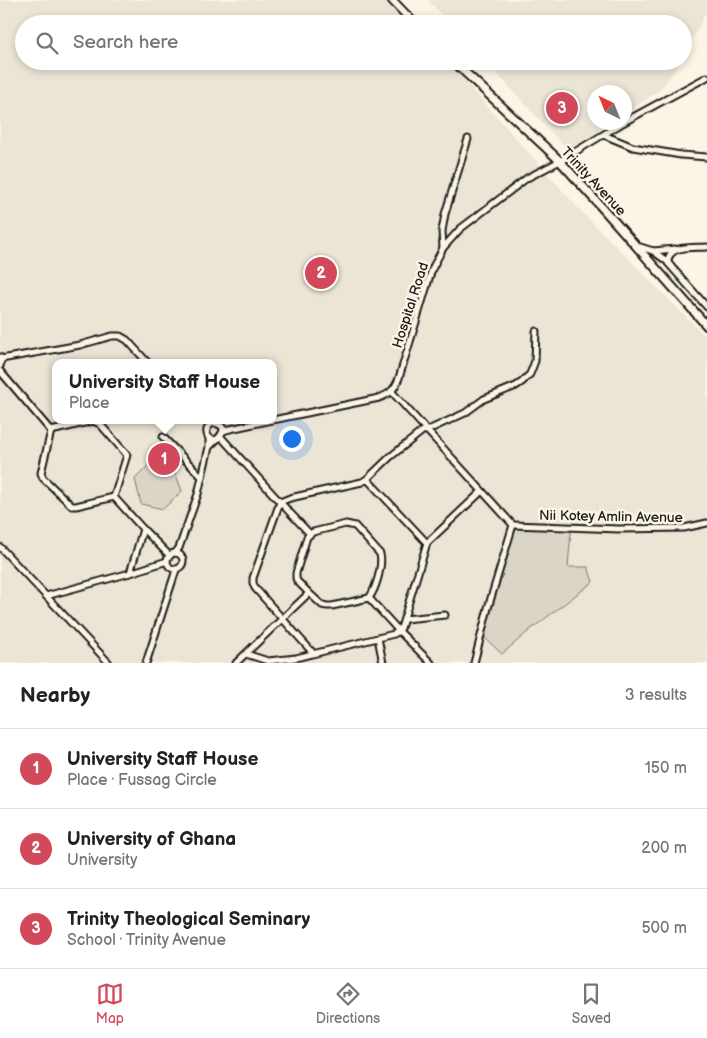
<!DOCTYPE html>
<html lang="en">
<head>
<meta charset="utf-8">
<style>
  body { margin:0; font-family:"Balsamiq Sans",sans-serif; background:#f6f6f6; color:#222 }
  .compass { position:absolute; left:587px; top:85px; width:45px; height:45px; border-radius:50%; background:#fff; box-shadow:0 2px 8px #0003; rotate:317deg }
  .you { position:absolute; left:291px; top:438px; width:18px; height:18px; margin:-12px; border:4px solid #fff; border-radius:50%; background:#1a73e8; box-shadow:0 0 0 8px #1a73e833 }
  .badge { display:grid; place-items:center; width:32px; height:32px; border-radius:50%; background:#d1495b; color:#fff; font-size:16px; font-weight:700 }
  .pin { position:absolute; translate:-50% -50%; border:2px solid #fff; box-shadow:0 1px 5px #0006 }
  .popup { position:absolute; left:52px; top:359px; width:225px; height:65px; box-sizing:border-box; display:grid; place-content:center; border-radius:10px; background:#fff; filter:drop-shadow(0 1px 4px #0005); font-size:16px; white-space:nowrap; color:#767676 }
  .popup b { font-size:19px; color:#222 }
  .popup::after { content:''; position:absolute; left:50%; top:100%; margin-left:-10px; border:10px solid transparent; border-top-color:#fff }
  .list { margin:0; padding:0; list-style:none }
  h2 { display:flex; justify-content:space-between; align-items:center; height:65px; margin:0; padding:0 20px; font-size:21px }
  h2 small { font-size:16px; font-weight:400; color:#767676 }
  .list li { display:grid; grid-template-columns:32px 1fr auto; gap:15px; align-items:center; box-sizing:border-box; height:80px; padding:0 20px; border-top:1px solid #e0e0e0 }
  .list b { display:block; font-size:19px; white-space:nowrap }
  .list p { margin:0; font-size:16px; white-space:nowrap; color:#767676 }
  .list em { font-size:16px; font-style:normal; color:#767676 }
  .icon { flex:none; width:28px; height:28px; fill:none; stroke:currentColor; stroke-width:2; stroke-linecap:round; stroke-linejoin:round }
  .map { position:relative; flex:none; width:707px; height:663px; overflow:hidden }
  .search { position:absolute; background:#fff; box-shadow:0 2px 8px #0003; left:15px; right:15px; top:15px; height:55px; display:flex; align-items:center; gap:12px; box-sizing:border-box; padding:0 18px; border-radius:28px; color:#767676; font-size:19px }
  .sheet { height:305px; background:#fff }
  nav { display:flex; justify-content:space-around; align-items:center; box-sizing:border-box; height:70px; border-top:1px solid #e0e0e0; background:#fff; font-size:14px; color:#767676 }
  nav a { display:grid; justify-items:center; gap:2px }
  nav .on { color:#d1495b }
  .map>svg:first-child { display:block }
  .built { fill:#ebe5d6; fill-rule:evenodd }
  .green { fill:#dbd5c8; stroke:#7c7872 }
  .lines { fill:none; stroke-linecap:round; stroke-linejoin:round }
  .street-casing { stroke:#1c1c1c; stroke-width:9 }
  .secondary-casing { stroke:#1c1c1c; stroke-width:11 }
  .street { stroke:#fcf5e5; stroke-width:5 }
  .secondary { stroke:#fcf5e5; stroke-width:7 }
  .labels { text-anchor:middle; stroke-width:5; stroke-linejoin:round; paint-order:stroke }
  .street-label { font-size:14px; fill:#1c1c1c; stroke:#fcf5e5 }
</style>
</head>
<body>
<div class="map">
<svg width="707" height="663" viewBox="0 0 707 663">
  <rect width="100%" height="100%" fill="#fcf5e5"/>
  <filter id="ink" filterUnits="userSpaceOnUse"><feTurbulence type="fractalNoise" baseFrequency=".02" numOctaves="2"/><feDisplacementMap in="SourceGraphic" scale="10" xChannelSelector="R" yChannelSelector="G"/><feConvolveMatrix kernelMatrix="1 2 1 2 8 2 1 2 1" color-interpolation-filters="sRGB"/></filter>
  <g filter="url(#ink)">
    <g class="built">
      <path d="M0 0H392L414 24H24V61H447L578 208 707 338V663H0ZM55 363H273V420H55Z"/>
      <path d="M428 0H707V10L683 58V24H450Z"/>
      <path d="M485 61H681L661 89 625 114 624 92H594V122L612 123 568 150Z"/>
    </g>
    <g class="green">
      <path d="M152 462 174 470 182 491 163 509 141 504 135 479Z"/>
      <path d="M515 528 571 531 568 567H588L593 582 530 630 502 654 484 637Z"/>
    </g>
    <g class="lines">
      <g class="street-casing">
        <g id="street">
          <path d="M624 122 707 77"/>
          <path d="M604 135 633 147 681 155 707 157"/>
          <path d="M637 246 653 251 675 249"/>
          <path d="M707 247C694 248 667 244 668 263L707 307"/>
          <path d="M443 248 442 231 445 214 468 139"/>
          <path d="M653 251 668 262"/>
          <path d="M0 357 1 361 0 366"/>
          <path d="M1 359 80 345 112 336H120L127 340 148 363"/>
          <path d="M0 371 51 431 41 473 43 478 72 506H76L114 497 143 529 170 556"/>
          <path d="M392 392 513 525"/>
          <path d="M273 420 379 398C390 394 395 389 399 378L432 269 443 248 460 229 527 178 560 161 624 122"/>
          <path d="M51 431 93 421 100 424 127 455 114 497"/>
          <path d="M223 431 230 429 272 420"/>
          <path d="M426 431 465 413 484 399 516 386 522 382 530 374 535 361 536 331"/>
          <path d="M163 437 202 477"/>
          <path d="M221 437 280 502 310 534"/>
          <path d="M209 447C215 441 234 427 214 423 206 426 205 432 209 438L216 440"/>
          <path d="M367 479 390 457 425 429"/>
          <path d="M346 524 355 526 380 554C383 565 376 589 369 598L332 606H327L322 605 309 593 297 581 296 578V573L307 537 313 532Z"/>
          <path d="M513 525 619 529 684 528 707 523"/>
          <path d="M427 543 482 491"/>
          <path d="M0 547 109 663"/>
          <circle cx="175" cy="561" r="8"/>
          <path d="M175 553 179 548 198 494 209 447V438"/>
          <path d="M130 573 143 529"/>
          <path d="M46 596 130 573 167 561"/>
          <path d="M369 598 399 631 431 663"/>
          <path d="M405 619 445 615"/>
          <path d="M378 638 383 663"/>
          <path d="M246 654 268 661 296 658 394 634 399 631 401 628 427 543 367 479 362 482 290 498 280 502 253 578V583L255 588 313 653"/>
          <path d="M146 663 176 570"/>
          <path d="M236 663 309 593"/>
          <path d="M474 663 488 608 513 525"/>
        </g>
      </g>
      <g class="secondary-casing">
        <g id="secondary">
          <path d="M392 0 415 24"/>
          <path d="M453 61 560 161 614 221 707 326"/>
        </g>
      </g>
      <use href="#street" class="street"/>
      <use href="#secondary" class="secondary"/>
    </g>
  </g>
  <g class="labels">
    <g class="street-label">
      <text transform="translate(594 181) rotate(47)" y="5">Trinity Avenue</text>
      <text transform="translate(410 305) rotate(-72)" y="5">Hospital Road</text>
      <text transform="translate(611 516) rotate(1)" y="5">Nii Kotey Amlin Avenue</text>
    </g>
  </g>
</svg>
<svg class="compass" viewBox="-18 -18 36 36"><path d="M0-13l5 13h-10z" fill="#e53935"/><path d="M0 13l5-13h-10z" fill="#767676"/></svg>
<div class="you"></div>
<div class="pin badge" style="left:164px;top:459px">1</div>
<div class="popup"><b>University Staff House</b>Place</div>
<div class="pin badge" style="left:321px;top:273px">2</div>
<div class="pin badge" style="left:562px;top:108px">3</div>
<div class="search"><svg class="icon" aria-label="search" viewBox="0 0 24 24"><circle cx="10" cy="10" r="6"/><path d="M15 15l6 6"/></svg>Search here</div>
</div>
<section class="sheet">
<h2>Nearby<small>3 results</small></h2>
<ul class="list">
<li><span class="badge">1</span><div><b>University Staff House</b><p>Place · Fussag Circle</p></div><em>150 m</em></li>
<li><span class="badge">2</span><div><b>University of Ghana</b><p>University</p></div><em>200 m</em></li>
<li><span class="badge">3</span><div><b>Trinity Theological Seminary</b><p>School · Trinity Avenue</p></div><em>500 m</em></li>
</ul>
</section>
<nav>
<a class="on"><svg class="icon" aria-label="map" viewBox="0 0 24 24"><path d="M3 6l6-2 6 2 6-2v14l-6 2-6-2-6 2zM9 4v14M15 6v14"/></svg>Map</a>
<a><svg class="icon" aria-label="directions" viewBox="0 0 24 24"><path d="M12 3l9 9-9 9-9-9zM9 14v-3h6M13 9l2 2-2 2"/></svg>Directions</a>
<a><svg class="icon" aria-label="saved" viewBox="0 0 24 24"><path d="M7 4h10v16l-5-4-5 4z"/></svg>Saved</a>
</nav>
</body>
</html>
